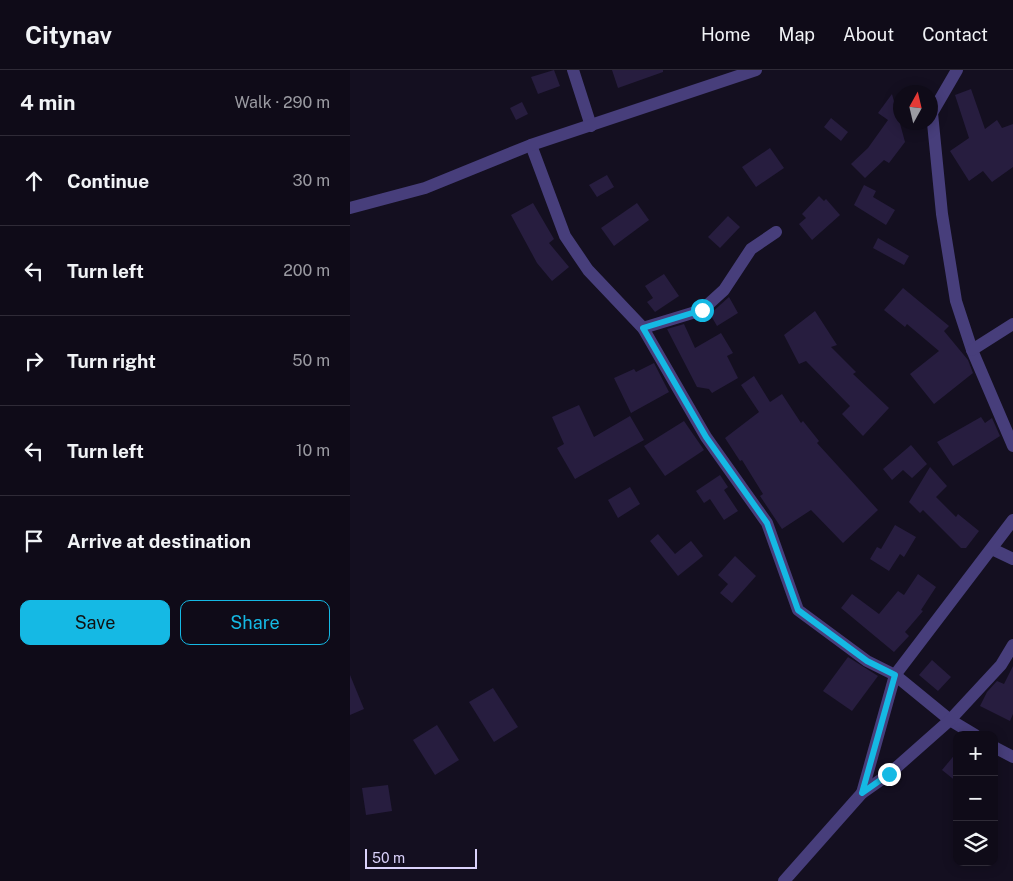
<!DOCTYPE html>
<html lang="en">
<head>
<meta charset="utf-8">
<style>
  body { margin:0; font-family:"Public Sans",sans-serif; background:#181421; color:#f1f3f6 }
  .controls { position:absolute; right:15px; bottom:15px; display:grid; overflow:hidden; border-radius:10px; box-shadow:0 2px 12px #0003 }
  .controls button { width:45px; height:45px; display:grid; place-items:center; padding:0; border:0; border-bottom:1px solid #2f2b37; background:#0f0b18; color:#f1f3f6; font:25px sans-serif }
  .compass { position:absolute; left:543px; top:15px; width:45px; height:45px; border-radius:50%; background:#0f0b18; box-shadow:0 2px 12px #0003; rotate:8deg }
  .scale { position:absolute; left:15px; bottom:12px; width:112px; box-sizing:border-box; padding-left:5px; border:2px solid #dbd2fb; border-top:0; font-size:14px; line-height:18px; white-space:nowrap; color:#dbd2fb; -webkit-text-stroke:4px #140f20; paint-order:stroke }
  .stop { position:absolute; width:15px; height:15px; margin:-11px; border:4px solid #15b9e4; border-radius:50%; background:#fff }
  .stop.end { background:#15b9e4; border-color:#fff; box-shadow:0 1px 5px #0008 }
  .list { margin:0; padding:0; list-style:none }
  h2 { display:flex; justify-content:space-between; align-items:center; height:65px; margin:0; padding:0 20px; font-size:21px }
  h2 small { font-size:16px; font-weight:400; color:#9b9ba2 }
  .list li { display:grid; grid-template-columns:32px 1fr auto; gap:15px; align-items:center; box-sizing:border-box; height:90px; padding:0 20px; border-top:1px solid #2f2b37 }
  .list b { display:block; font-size:19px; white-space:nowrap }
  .list em { font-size:16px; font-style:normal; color:#9b9ba2 }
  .actions { display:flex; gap:10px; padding:15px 20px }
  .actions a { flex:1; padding:11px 0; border:1px solid #15b9e4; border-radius:10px; text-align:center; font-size:18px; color:#15b9e4 }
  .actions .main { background:#15b9e4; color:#111 }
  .icon { flex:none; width:28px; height:28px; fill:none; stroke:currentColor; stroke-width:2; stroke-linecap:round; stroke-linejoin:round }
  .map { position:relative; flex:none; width:663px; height:811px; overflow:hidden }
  header { display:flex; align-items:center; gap:30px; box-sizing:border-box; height:70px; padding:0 25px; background:#0f0b18; border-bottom:1px solid #2f2b37 }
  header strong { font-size:24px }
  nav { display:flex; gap:28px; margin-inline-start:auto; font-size:18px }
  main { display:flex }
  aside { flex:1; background:#0f0b18 }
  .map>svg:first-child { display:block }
  .building { fill:#271d3f }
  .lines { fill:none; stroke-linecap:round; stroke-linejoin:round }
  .minor { stroke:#473e7b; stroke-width:12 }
  .route { stroke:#15b9e4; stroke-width:6 }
</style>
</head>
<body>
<header>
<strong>Citynav</strong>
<nav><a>Home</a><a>Map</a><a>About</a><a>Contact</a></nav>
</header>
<main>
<aside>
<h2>4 min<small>Walk · 290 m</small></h2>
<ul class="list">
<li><svg class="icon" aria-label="ahead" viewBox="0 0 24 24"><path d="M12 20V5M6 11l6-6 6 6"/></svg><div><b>Continue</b></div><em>30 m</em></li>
<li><svg class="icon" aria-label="left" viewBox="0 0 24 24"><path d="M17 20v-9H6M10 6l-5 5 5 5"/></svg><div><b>Turn left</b></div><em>200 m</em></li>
<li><svg class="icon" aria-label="right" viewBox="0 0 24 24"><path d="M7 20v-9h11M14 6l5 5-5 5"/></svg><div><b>Turn right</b></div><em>50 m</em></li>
<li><svg class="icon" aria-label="left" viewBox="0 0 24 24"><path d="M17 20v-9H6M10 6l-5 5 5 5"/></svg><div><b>Turn left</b></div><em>10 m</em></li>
<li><svg class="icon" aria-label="arrive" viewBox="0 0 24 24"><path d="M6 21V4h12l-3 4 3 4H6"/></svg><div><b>Arrive at destination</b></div></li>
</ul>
<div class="actions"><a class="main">Save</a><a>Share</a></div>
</aside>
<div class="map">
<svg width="663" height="811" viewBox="0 0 663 811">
  <rect width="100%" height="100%" fill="#140f20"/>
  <g class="building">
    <path d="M204 0 210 16 188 24 181 7Z"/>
    <path d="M262 0H313V2L268 18Z"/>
    <path d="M621 19 635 59 647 50 652 58 663 54V97L642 112 633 101 619 111 600 81 619 68 605 25Z"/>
    <path d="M542 24 555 72 539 93 534 90 515 108 501 94 518 78 538 50 528 43Z"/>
    <path d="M172 32 178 44 166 50 160 38Z"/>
    <path d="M481 48 498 62 491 71 474 57Z"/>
    <path d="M420 78 434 98 406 117 392 97Z"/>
    <path d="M257 105 264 117 247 127 239 115Z"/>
    <path d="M514 115 526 121 523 127 545 140 536 155 504 135Z"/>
    <path d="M469 126 474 131 476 129 490 145 462 170 449 154 456 148 452 144Z"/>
    <path d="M183 133 204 169 199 173 219 197 202 211 187 193 161 145Z"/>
    <path d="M287 133 299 150 264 176 251 158Z"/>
    <path d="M378 146 390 157 370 178 358 167Z"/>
    <path d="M528 168 559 186 554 195 523 178Z"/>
    <path d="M314 204 329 226 305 242 297 232 303 228 295 216Z"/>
    <path d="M553 218 599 256 594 261 618 290 623 303 584 334 560 304 589 281 557 254 555 257 534 240Z"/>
    <path d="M379 227 388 243 367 256 360 244Z"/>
    <path d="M465 241 487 275 481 277 506 302 503 304 539 338 513 366 492 344 500 336 456 291 449 294 434 265Z"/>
    <path d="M334 254 345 278 371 263 383 283 377 286 388 308 362 323 359 319 347 317 317 259Z"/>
    <path d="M304 293 319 322 281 343 264 308 284 299 286 302Z"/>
    <path d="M404 306 420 332 432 324 451 353 453 351 469 371 467 373 528 440 493 473 461 440 432 459 410 426 413 424 392 390 390 391 375 368 409 342 391 315Z"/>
    <path d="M229 335 244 367 280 346 294 370 225 409 207 378 214 374 202 347Z"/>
    <path d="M631 347 635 353 642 348 650 366 603 396 587 372Z"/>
    <path d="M334 351 354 380 315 406 294 376Z"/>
    <path d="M561 375 577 394 562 408 553 400 542 410 533 399Z"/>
    <path d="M580 397 597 416 586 427 606 447 608 444 629 461 616 478H611L573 440 570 443 559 432Z"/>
    <path d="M370 405 378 417 374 420 388 441 374 450 360 429 354 433 346 421Z"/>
    <path d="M280 417 290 434 268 448 258 430Z"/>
    <path d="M545 455 566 467 554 487 550 484 539 501 520 489 527 477 531 479Z"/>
    <path d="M308 464 325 484 341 471 353 486 328 506 300 471Z"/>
    <path d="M385 486 406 506 382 533 370 523 378 514 368 505Z"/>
    <path d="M568 504 586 517 571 540 573 541 555 562 559 566 544 582 491 538 502 524 529 544 548 521 554 525Z"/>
    <path d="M498 587 528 606 502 641 473 621Z"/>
    <path d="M582 590 601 607 588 621 569 605Z"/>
    <path d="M663 596V644L660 651 630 636 637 622 647 611 654 614Z"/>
    <path d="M0 605 14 639 0 645Z"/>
    <path d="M143 618 168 657 144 672 119 632Z"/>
    <path d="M87 655 109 690 85 705 63 670Z"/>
    <path d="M607 682V712L592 700Z"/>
    <path d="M38 715 42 741 16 745 12 718Z"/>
  </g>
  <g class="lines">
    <g class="minor">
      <path d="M223 0 241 56"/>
      <path d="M607 0 582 43 592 144 606 231 622 280 663 376"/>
      <path d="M181 75 215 166 238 200 293 258 356 367 417 453 448 540 517 591 545 605 600 650 625 665"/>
      <path d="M0 138 75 118 181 75 406 0"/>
      <path d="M293 258 352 240 374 220 401 179 426 162"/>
      <path d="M622 280 663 254"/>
      <path d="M642 479 663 489"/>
      <path d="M644 677 663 687"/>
      <path d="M512 723 545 605 663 450"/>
      <path d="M434 811 512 723 539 704 600 650 651 595 663 575"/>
    </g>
  </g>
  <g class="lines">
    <path class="route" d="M352 240 293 258 356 367 417 453 448 540 517 591 545 605 512 723 539 704"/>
  </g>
</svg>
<div class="controls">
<button>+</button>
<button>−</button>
<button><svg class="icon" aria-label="layers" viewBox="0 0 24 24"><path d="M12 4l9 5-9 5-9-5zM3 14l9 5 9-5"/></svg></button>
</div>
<svg class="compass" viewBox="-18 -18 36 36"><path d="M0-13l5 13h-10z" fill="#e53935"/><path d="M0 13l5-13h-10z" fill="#9b9ba2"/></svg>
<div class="scale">50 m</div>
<div class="stop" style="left:352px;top:240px"></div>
<div class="stop end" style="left:539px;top:704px"></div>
</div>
</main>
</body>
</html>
